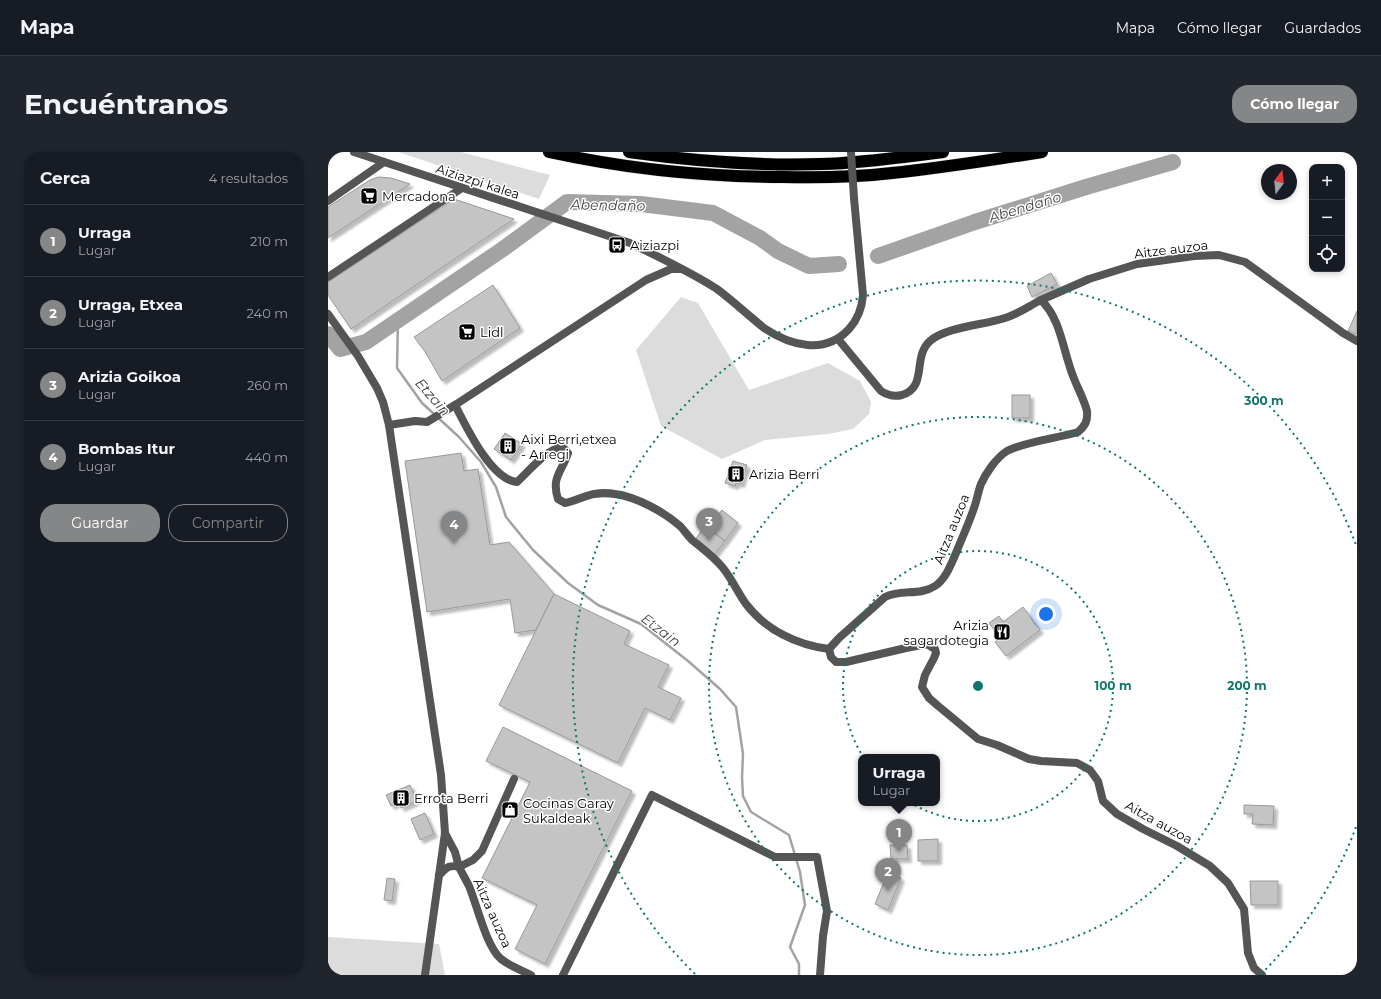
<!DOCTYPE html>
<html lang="es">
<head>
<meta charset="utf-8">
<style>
  body { margin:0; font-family:Montserrat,sans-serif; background:#20242c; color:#f1f3f6 }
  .controls { position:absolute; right:12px; top:12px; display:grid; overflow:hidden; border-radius:8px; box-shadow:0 2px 6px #0003 }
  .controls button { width:36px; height:36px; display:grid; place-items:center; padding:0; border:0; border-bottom:1px solid #363941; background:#171b24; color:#f1f3f6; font:20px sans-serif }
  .compass { position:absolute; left:933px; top:12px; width:36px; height:36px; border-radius:50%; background:#171b24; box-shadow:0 2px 6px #0003; rotate:15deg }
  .you { position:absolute; left:718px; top:462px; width:14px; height:14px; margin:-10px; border:3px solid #fff; border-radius:50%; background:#1a73e8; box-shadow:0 0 0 6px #1a73e833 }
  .badge { display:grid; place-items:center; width:26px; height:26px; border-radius:50%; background:#858687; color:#fff; font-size:13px; font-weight:700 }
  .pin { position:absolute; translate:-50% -33px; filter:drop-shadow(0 1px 2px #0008) }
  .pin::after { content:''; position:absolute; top:21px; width:14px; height:12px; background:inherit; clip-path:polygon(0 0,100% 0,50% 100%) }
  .popup { position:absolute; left:530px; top:602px; width:82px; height:52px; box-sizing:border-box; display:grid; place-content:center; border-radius:8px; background:#171b24; filter:drop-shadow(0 1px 3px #0005); font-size:13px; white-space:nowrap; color:#9ea1a6 }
  .popup b { font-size:15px; color:#f1f3f6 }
  .popup::after { content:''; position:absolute; left:50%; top:100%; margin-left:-8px; border:8px solid transparent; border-top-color:#171b24 }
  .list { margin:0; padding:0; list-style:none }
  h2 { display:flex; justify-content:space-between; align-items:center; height:52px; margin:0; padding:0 16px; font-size:17px }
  h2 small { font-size:13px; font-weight:400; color:#9ea1a6 }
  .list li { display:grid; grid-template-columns:26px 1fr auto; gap:12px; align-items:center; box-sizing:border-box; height:72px; padding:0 16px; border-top:1px solid #363941 }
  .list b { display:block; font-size:15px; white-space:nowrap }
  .list p { margin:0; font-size:13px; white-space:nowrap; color:#9ea1a6 }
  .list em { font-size:13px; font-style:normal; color:#9ea1a6 }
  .actions { display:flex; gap:8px; padding:12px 16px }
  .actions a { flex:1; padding:9px 0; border:1px solid #858687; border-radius:16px; text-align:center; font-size:14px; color:#858687 }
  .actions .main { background:#858687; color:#fff }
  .icon { flex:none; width:22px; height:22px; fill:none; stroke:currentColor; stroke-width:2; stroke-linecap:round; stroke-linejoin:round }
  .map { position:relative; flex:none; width:1029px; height:823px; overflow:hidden; border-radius:16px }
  header { display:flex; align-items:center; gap:24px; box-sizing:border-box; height:56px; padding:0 20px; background:#171b24; border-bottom:1px solid #363941 }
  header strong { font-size:19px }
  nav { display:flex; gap:22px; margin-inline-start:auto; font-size:14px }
  .intro { display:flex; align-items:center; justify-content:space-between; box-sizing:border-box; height:96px; padding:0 24px }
  h1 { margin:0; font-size:28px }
  .button { padding:10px 18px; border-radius:16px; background:#858687; color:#fff; font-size:14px; font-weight:700 }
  main { display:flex; gap:24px; padding:0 24px }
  aside { flex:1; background:#171b24; border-radius:16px; box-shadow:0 2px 6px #0003 }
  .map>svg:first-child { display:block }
  .green { fill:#dcdcdc }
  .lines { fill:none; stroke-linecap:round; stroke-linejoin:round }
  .stream { stroke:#a3a3a3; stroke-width:2.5 }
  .river { stroke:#a3a3a3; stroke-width:16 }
  .building { fill:#c4c4c4; stroke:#999; filter:url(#shadow) }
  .motorway-casing { stroke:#dbdbdb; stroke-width:13 }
  .minor { stroke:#555; stroke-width:8 }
  .tertiary { stroke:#555; stroke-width:8 }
  .motorway { stroke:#000; stroke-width:12 }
  .minor-bridge { stroke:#555; stroke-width:8 }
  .ring { fill:none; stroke:#0f766e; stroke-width:2; stroke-dasharray:2 4 }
  .labels { text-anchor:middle; stroke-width:3; stroke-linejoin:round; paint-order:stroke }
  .street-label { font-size:13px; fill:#000; stroke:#fff }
  .poi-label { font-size:13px; fill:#000; stroke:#fff; text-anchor:start }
  .water-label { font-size:14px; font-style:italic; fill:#444; stroke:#fff }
  .centre { fill:#0f766e; stroke:#fff; stroke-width:2 }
  .ring-label { font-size:12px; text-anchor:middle; font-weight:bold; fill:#0f766e; stroke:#fff; stroke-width:3; stroke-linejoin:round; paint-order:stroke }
</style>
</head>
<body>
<header>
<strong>Mapa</strong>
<nav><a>Mapa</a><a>Cómo llegar</a><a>Guardados</a></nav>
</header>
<div class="intro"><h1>Encuéntranos</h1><a class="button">Cómo llegar</a></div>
<main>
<aside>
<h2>Cerca<small>4 resultados</small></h2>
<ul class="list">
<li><span class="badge">1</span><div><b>Urraga</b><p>Lugar</p></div><em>210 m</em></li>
<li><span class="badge">2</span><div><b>Urraga, Etxea</b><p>Lugar</p></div><em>240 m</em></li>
<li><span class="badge">3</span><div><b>Arizia Goikoa</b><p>Lugar</p></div><em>260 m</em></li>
<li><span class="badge">4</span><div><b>Bombas Itur</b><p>Lugar</p></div><em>440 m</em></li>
</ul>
<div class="actions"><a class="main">Guardar</a><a>Compartir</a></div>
</aside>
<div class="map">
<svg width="1029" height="823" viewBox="0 0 1029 823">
  <defs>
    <filter id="shadow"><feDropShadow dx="3.5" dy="3.5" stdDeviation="1" flood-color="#0004"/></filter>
  </defs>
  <rect width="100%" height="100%" fill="#fff"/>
  <g class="green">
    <path d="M70 0H133L222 23 211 47Z"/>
    <path d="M353 145 370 151 421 238 500 211 532 229 543 250 541 262 525 277 500 282 437 288 394 307 333 274 308 198Z"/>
    <path d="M0 785 111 792 117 823H0Z"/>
  </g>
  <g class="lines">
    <path class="stream" d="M70 168 69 216 94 251 131 285 153 310 168 335 178 365 205 398 240 431 270 453 313 472 360 509 392 537 408 555 415 602 414 625 415 644 423 660 461 683 472 720 477 753 462 795 471 812V823"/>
    <g class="river">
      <path d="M550 104 647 70 758 35 845 10"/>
      <path d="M0 182 12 197 38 190 175 97 239 50 313 52 385 61 432 86 450 99 481 114 511 112"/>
    </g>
  </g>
  <g class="building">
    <path d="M50 25 63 26 82 32 0 86V55L42 28Z"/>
    <path d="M126 47 186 67 23 177 0 143V130Z"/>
    <path d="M723 121 729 132 704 145 699 134Z"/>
    <path d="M165 133 192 176 114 229 96 198 86 185Z"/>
    <path d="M1029 159V182L1020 179Z"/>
    <rect x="684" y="243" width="18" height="23"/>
    <path d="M177 281 194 292 183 308 166 297Z"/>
    <path d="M133 301 136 319 150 317 162 393 181 390 226 442 208 478 187 481 182 447 99 460 77 309Z"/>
    <path d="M405 309 419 313 413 332 408 331 407 334 397 331Z"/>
    <path d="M394 358 410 371 397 389 380 376Z"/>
    <path d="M377 374 397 389 385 404 366 389Z"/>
    <path d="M226 442 302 479 296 492 341 513 330 535 353 546 342 568 317 556 290 611 171 553Z"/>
    <path d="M695 455 712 478 678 504 667 490 672 486 661 471 671 464 675 470Z"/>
    <path d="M175 575 304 639 217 812 187 797 209 753 154 726 202 630 158 609Z"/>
    <path d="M82 633 89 649 73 656 71 651 63 654 58 643Z"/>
    <path d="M916 653 946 654 945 673 924 672 925 662H916Z"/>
    <path d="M97 661 106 682 92 688 83 667Z"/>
    <path d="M610 687V709H590V688Z"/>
    <path d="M562 693H579L580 707H563Z"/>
    <path d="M560 720 573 726 560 758 547 752Z"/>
    <path d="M59 726 67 727 64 749 56 748Z"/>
    <path d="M922 729H950V753H923Z"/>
  </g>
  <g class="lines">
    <g class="motorway-casing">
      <g id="motorway">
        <path d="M221 0C299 17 376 25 455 25 492 26 528 25 564 21 614 16 664 8 714 0"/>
        <path d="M301 0C365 9 430 14 494 12 535 11 575 5 615 0"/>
      </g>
    </g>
    <g class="minor">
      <path d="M26 0 302 91C331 105 361 119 389 137 405 149 420 163 436 176 463 194 497 203 521 177 530 167 534 156 535 143L526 46"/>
      <path d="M0 49 56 10"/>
      <path d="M0 125 134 36"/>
      <path d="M713 148 761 127 809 112 866 104 891 103 917 110 1015 181 1029 189"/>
      <path d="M510 187 553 239C559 243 566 245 574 243 600 235 584 205 602 189 618 175 656 173 677 166 690 162 701 154 713 148 733 167 735 199 745 224 749 235 756 247 759 259 760 269 757 274 750 280 730 286 696 290 679 299 668 306 658 321 653 332 650 340 649 348 646 356 641 371 634 386 628 401 623 412 618 427 607 434 592 444 573 437 557 445L511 486 501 497 503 505 508 510H518L578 496 599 492 607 497 608 501 606 506 597 523 594 535 601 546 609 553 650 587 669 593 701 607 713 609 749 611 762 618 770 629 775 649 789 662 815 677 849 694 882 714 900 731 916 757 920 801 926 816 934 823"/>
      <path d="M127 253C138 274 163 328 189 330 202 318 216 300 234 294L240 301C234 320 223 325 230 347L237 351C247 349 256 344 266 342 272 341 281 341 287 342 309 345 336 360 352 374 356 378 360 384 364 388 375 397 386 405 395 416 404 427 410 441 418 452 438 478 469 493 501 497"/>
      <path d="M61 273 87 269 99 270 127 253 318 128 343 117H353"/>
      <path d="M117 681 127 700 131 715 145 708 154 699 186 627"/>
      <path d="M111 723C118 717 120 712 131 715 134 721 138 728 141 734 149 753 158 794 173 807 182 814 193 818 203 823"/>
      <path d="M235 823 324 643 447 705H489L499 759 495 784 492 823"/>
    </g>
    <path class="tertiary" d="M0 162 30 204 49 236 55 250 61 273 113 623 117 681 97 823"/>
    <use href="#motorway" class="motorway"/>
    <path class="minor-bridge" d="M523 0 526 46"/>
  </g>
  <g class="ring">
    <circle cx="650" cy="534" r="135"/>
    <circle cx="650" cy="534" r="269"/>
    <path d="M1028 675A404 404 0 0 1 933 822M367 822A404 404 0 1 1 1028 393"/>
  </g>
  <defs>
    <g id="supermarket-square" transform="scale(0.9)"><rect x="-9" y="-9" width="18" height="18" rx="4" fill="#000" stroke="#fff"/><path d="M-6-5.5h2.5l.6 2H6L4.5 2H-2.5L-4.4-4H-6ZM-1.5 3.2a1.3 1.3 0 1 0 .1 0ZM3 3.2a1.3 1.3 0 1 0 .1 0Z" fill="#fff"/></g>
    <g id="bus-square" transform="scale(0.9)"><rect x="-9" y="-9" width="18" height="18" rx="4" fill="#000" stroke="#fff"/><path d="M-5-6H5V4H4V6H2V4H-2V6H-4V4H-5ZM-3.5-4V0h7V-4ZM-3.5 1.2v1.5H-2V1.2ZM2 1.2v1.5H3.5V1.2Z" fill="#fff"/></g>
    <g id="building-square" transform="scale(0.9)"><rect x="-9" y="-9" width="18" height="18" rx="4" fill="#000" stroke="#fff"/><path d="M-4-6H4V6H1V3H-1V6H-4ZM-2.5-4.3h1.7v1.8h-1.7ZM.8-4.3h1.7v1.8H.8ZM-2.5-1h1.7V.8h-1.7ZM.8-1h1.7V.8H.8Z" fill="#fff"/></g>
    <g id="restaurant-square" transform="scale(0.9)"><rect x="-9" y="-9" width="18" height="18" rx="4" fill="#000" stroke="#fff"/><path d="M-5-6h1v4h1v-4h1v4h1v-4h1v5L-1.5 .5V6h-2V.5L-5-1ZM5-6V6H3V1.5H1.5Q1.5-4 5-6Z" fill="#fff"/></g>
    <g id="shop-square" transform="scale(0.9)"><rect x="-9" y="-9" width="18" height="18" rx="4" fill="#000" stroke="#fff"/><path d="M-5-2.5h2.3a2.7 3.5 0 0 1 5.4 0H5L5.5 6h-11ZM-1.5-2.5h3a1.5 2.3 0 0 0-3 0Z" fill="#fff"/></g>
  </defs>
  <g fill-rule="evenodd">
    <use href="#supermarket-square" x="41" y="44"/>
    <use href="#bus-square" x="289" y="93"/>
    <use href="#supermarket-square" x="139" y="180"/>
    <use href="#building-square" x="180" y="294"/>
    <use href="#building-square" x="408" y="322"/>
    <use href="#restaurant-square" x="674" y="480"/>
    <use href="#building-square" x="73" y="646"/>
    <use href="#shop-square" x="182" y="658"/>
  </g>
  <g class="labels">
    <g class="street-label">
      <text transform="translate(150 29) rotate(18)" y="5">Aiziazpi kalea</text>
      <text transform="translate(843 97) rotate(-7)" y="5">Aitze auzoa</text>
      <text transform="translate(623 377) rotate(-68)" y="5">Aitza auzoa</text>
      <text transform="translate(831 670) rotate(29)" y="5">Aitza auzoa</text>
      <text transform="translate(165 761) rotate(66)" y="5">Aitza auzoa</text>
    </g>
    <g class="poi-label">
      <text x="54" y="49">Mercadona</text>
      <text x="302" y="98">Aiziazpi</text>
      <text x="152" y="185">Lidl</text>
      <text x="193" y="292">Aixi Berri,etxea<tspan x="193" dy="15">- Arregi</tspan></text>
      <text x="421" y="327">Arizia Berri</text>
      <text x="661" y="478" text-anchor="end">Arizia<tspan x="661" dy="15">sagardotegia</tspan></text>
      <text x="86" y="651">Errota Berri</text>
      <text x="195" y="656">Cocinas Garay<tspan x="195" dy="15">Sukaldeak</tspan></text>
    </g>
    <g class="water-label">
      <text transform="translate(280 53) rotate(1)" y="5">Abendaño</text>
      <text transform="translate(697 55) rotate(-17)" y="5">Abendaño</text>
      <text transform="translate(105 245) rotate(49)" y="5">Etzain</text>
      <text transform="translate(333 478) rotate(37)" y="5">Etzain</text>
    </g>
  </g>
  <circle cx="650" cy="534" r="6" class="centre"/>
  <g class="ring-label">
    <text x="936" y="253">300 m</text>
    <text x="785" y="538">100 m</text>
    <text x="919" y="538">200 m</text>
  </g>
</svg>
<div class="controls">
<button>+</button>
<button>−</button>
<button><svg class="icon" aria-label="locate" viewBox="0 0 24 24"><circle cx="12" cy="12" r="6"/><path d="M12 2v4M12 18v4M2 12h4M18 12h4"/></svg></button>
</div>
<svg class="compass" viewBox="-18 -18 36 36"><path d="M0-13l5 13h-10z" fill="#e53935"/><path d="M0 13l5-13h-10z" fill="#9ea1a6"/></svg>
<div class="you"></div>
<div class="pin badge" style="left:571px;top:700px">1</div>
<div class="popup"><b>Urraga</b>Lugar</div>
<div class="pin badge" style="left:560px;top:739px">2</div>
<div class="pin badge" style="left:381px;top:389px">3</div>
<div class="pin badge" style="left:126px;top:392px">4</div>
</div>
</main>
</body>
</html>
